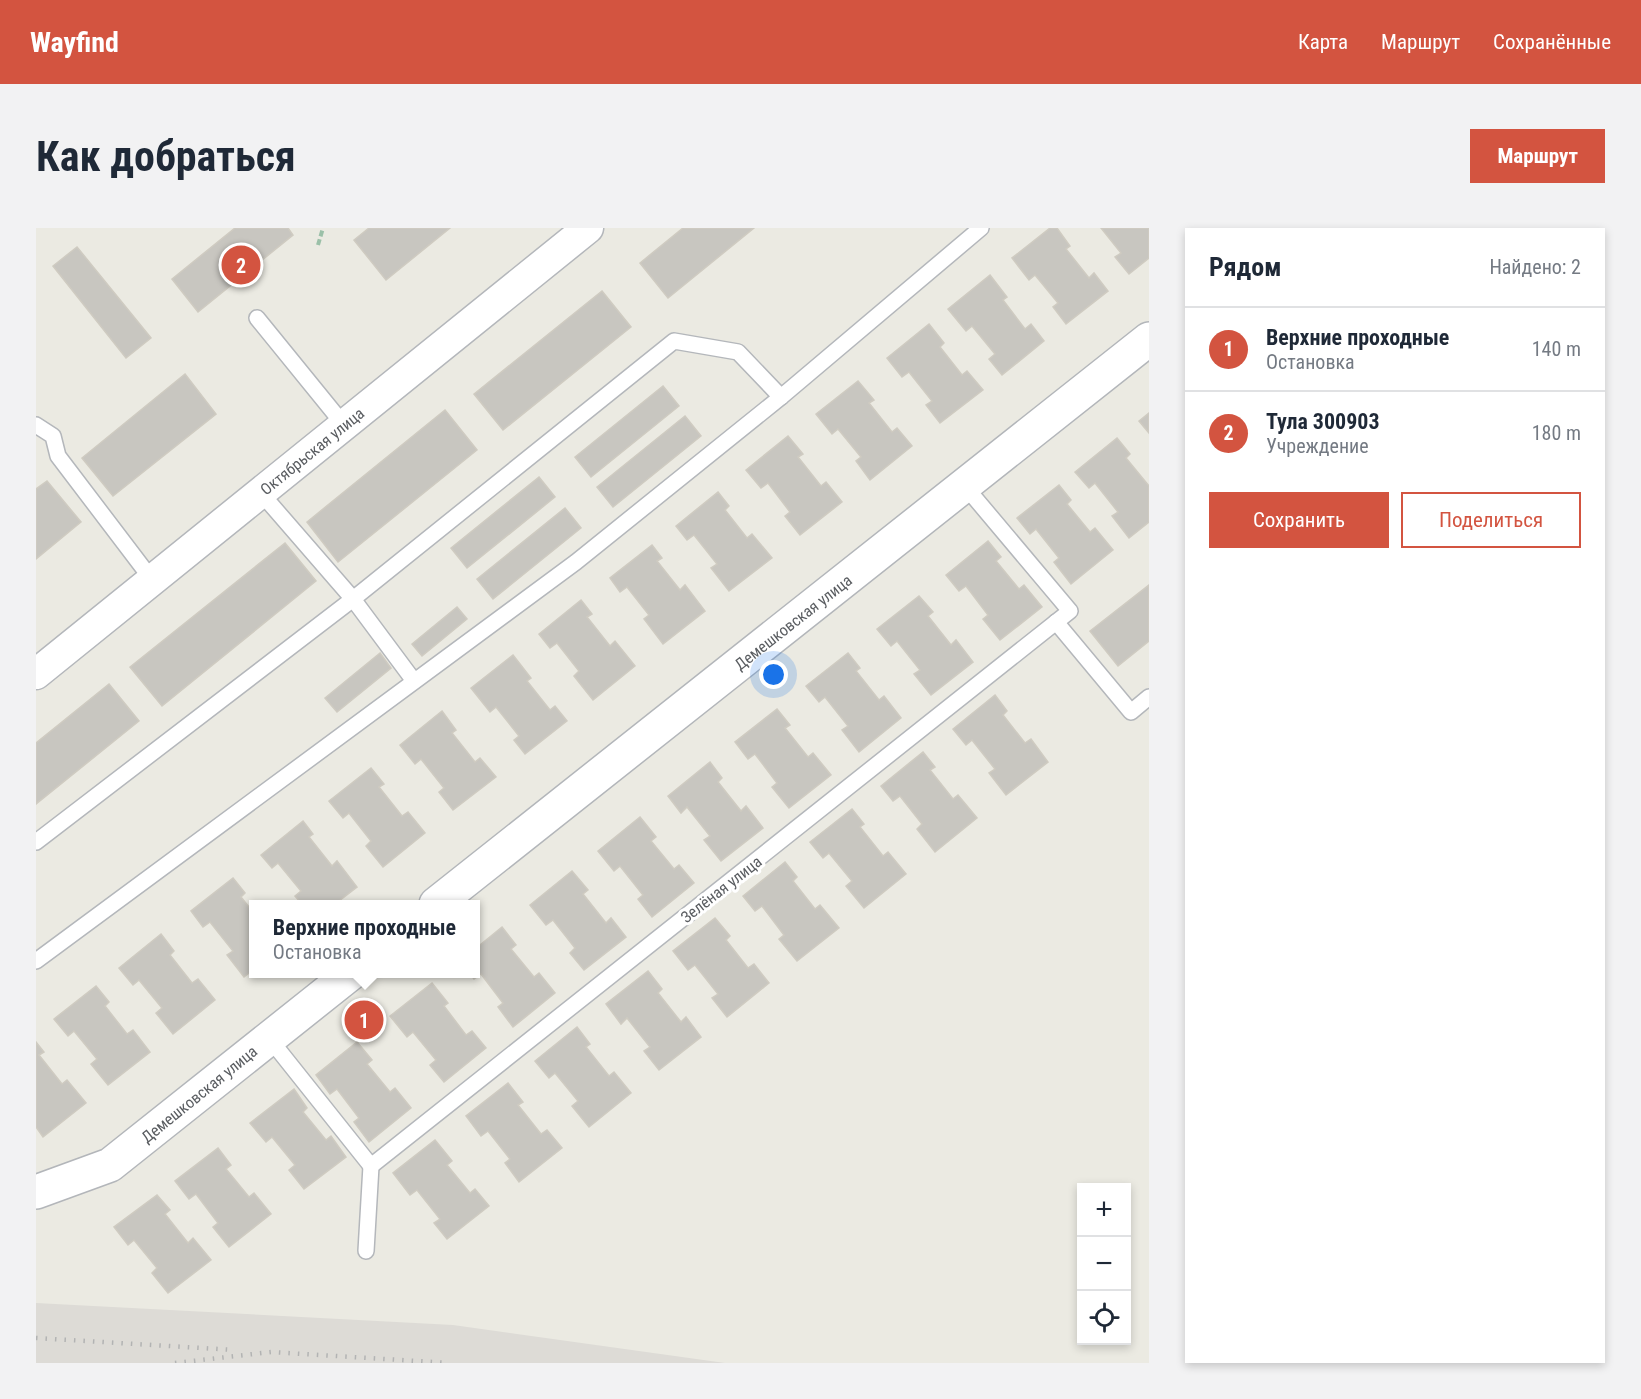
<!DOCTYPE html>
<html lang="ru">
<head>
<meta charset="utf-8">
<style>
  body { margin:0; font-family:"Roboto Condensed",sans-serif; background:#f2f2f3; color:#1f2937 }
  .controls { position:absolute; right:18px; bottom:18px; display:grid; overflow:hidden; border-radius:0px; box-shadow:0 3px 9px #0003 }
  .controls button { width:54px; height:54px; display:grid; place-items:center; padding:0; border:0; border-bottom:2px solid #e0e1e3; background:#fff; color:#1f2937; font:30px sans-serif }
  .you { position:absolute; left:738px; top:447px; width:21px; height:21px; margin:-15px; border:4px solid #fff; border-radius:50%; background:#1a73e8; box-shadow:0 0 0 9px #1a73e833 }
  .badge { display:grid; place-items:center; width:39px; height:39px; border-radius:50%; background:#d35440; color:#fff; font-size:20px; font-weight:700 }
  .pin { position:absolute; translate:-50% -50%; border:3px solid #fff; box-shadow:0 2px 6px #0006 }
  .popup { position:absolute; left:213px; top:672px; width:231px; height:78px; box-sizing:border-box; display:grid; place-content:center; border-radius:0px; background:#fff; filter:drop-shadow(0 2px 4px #0005); font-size:20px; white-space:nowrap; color:#747a83 }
  .popup b { font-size:22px; color:#1f2937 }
  .popup::after { content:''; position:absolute; left:50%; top:100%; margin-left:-12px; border:12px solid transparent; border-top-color:#fff }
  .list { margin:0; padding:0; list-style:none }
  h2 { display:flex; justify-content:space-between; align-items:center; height:78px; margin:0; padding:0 24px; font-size:26px }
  h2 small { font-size:20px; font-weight:400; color:#747a83 }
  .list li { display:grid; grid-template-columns:39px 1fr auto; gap:18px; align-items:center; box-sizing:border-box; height:84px; padding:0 24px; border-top:2px solid #e0e1e3 }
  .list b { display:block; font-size:22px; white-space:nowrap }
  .list p { margin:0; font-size:20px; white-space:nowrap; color:#747a83 }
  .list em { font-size:20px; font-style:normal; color:#747a83 }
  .actions { display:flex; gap:12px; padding:18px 24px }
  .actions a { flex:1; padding:14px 0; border:2px solid #d35440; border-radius:0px; text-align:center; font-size:21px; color:#d35440 }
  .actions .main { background:#d35440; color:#fff }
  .icon { flex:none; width:33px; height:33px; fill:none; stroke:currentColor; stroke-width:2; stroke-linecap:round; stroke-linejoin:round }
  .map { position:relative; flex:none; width:1113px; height:1135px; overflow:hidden; border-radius:0px }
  header { display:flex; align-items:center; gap:36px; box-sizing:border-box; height:84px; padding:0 30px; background:#d35440; color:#fff }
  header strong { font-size:28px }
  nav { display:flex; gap:33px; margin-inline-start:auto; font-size:21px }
  .intro { display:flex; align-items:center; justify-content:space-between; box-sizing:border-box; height:144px; padding:0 36px }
  h1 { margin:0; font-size:42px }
  .button { padding:15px 27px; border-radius:0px; background:#d35440; color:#fff; font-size:21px; font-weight:700 }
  main { display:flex; gap:36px; padding:0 36px }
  aside { flex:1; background:#fff; border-radius:0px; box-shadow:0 3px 9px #0003 }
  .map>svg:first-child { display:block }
  .industrial { fill:#dddbd6 }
  .building { fill:#c8c6c0; stroke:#cfcbc1; stroke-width:1.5 }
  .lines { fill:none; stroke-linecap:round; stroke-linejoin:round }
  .lane-casing { stroke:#b4b7bb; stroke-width:18 }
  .street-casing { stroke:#b4b7bb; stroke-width:33 }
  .secondary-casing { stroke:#b3b6ba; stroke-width:36 }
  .path { stroke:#9bc0a8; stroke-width:4; stroke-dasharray:6 3; stroke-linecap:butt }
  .lane { stroke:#fff; stroke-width:15 }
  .street { stroke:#fff; stroke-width:30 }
  .secondary { stroke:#fff; stroke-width:33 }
  .rail { stroke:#b2b3b3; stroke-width:4.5; stroke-dasharray:1.5 8; stroke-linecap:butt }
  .labels { text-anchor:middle; stroke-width:6; stroke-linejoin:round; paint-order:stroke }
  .street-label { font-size:16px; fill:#5a5d61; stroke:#fff }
</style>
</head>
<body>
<header>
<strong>Wayfind</strong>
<nav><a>Карта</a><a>Маршрут</a><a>Сохранённые</a></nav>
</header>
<div class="intro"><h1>Как добраться</h1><a class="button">Маршрут</a></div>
<main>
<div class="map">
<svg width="1113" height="1135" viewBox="0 0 1113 1135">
  <rect width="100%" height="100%" fill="#ebeae2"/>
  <path class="industrial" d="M0 1075 417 1097 689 1135H0Z"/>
  <g class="building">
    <path d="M199 0H252L257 7 162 84 136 51Z"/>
    <path d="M333 0H414L350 52 318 12Z"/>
    <path d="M647 0H718L632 70 604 35Z"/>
    <path d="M1014 0H1021L1034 18 1030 21 1053 50 1058 45 1072 63 1030 96 1017 79 1022 75 999 47 993 52 976 30Z"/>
    <path d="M1065 0H1113V30L1093 46 1079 29 1085 25Z"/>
    <path d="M41 19 115 110 90 130 17 38Z"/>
    <path d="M954 47 971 69 967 72 989 101 995 96 1008 113 966 147 953 131 959 126 936 98 930 103 912 81Z"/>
    <path d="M566 63 595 99 467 202 438 166Z"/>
    <path d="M893 96 908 115 904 119 926 147 931 143 947 162 904 195 890 177 896 173 873 144 866 149 851 130Z"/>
    <path d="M149 146 180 186 77 268 46 230Z"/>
    <path d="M822 153 838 172 833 175 856 204 861 200 876 218 834 252 820 233 825 229 802 201 796 206 780 186Z"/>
    <path d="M627 158 643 178 555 249 539 229Z"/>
    <path d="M409 182 441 222 302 334 271 294Z"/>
    <path d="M1113 185V205L1103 193Z"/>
    <path d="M649 188 665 208 577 279 561 259Z"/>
    <path d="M752 208 767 226 762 229 785 258 790 254 806 274 764 307 749 288 754 284 732 255 725 260 710 242Z"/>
    <path d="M1081 210 1094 226 1090 230 1113 258V294L1093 310 1076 288 1082 284 1059 255 1053 260 1039 244Z"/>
    <path d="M503 249 519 269 431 340 415 320Z"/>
    <path d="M11 253 45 294 0 331V261Z"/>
    <path d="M1023 257 1035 272 1031 276 1054 304 1059 300 1077 322 1035 356 1018 334 1023 330 1000 301 994 306 981 290Z"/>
    <path d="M682 264 693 278 689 282 711 310 716 306 736 330 693 363 675 340 681 336 658 307 651 312 640 298Z"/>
    <path d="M529 280 545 300 457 371 441 351Z"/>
    <path d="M952 313 965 329 960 333 983 361 988 357 1006 379 964 412 947 391 952 387 930 358 923 363 910 347Z"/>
    <path d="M249 315 280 353 126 478 94 439Z"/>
    <path d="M616 317 626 330 621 333 644 362 649 357 669 383 627 416 608 391 613 387 591 359 584 364 574 350Z"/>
    <path d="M1113 357V413L1082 438 1054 403Z"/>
    <path d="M883 368 897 384 892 388 915 417 920 412 937 434 895 467 878 446 884 442 861 413 855 418 841 401Z"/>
    <path d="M545 372 556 386 551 389 574 418 579 413 599 438 557 472 538 448 543 443 521 415 514 420 503 406Z"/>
    <path d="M421 379 431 391 386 428 376 416Z"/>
    <path d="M344 425 355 440 301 484 289 470Z"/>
    <path d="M812 425 824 440 820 443 843 472 848 468 865 490 823 524 806 502 812 498 789 469 783 474 770 458Z"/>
    <path d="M477 427 495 450 491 453 514 482 519 478 531 493 489 526 478 512 483 508 460 479 454 484 435 460Z"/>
    <path d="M73 456 103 493 0 576V515Z"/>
    <path d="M959 467 971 483 967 487 989 515 995 511 1012 534 970 567 953 545 959 541 936 512 930 517 917 501Z"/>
    <path d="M741 481 754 497 749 500 772 529 777 525 795 547 753 580 736 559 741 555 719 526 712 531 699 514Z"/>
    <path d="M406 483 420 502 416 505 439 534 444 530 460 549 417 582 403 564 408 560 385 531 379 536 364 517Z"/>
    <path d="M887 524 899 539 894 542 917 571 922 567 941 590 899 624 881 601 886 596 864 568 857 573 845 558Z"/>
    <path d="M674 534 686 550 682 554 705 583 710 578 727 600 685 633 668 612 674 608 651 579 645 585 632 568Z"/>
    <path d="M335 540 348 556 343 559 366 588 372 584 389 605 347 639 330 618 335 613 313 585 307 590 293 573Z"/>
    <path d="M816 581 828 596 824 599 847 628 852 624 870 646 828 680 810 658 816 653 793 625 787 630 774 614Z"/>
    <path d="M604 589 620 609 615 613 638 641 643 637 658 655 616 689 602 671 607 667 584 638 578 643 562 623Z"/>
    <path d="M267 593 277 606 273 609 296 638 301 633 321 659 299 676H266L259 668 265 663 242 635 236 640 225 627Z"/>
    <path d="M749 634 761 649 757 653 779 681 784 677 803 700 761 733 743 711 748 707 726 678 719 683 707 668Z"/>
    <path d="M536 643 552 662 547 666 570 695 575 690 590 709 548 742 534 725 539 720 517 692 510 697 494 677Z"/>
    <path d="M197 650 209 665 205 669 217 684V742L208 749 191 727 197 723 174 694 167 699 155 683Z"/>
    <path d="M679 690 694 708 690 712 712 740 718 736 733 755 691 789 676 770 682 766 659 737 652 742 637 723Z"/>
    <path d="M466 699 480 717 475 721 498 749 503 745 519 765 477 799 462 779 467 775 445 746 438 751 434 746H439V721Z"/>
    <path d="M125 706 138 723 134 727 156 755 162 751 179 772 137 806 120 785 126 780 103 752 97 757 83 740Z"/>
    <path d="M612 743 626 761 622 765 645 794 650 789 665 809 623 842 608 823 614 819 591 790 585 796 570 776Z"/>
    <path d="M396 755 412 775 408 778 430 807 436 803 450 820 408 854 394 837 400 832 377 804 371 809 354 788Z"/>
    <path d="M60 758 73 774 69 778 91 806 97 802 114 824 72 857 55 836 61 831 38 803 32 808 18 791Z"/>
    <path d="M541 799 554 816 550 819 573 848 578 844 595 865 553 899 536 878 542 873 519 845 513 850 499 833Z"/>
    <path d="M0 814 8 824 3 827 26 856 31 852 50 875 7 909 0 899Z"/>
    <path d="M321 814 336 832 331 836 354 864 359 860 375 880 333 914 318 894 323 890 301 861 294 866 280 847Z"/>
    <path d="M472 855 487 874 482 877 505 906 511 902 526 920 483 954 469 935 474 931 452 903 445 908 430 888Z"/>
    <path d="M258 861 271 880 267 884 290 912 295 908 310 929 268 961 253 942 259 937 236 909 230 914 214 895Z"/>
    <path d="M399 912 416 933 411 937 434 965 439 961 453 978 411 1011 398 995 404 991 381 962 374 967 357 945Z"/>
    <path d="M182 920 195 937 190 941 213 969 218 965 235 986 193 1019 177 999 182 995 160 966 153 971 139 953Z"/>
    <path d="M121 967 134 982 129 986 152 1015 157 1010 175 1032 132 1065 116 1045 121 1040 98 1012 92 1017 78 999Z"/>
  </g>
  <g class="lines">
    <g class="lane-casing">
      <g id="lane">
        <path d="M221 90 308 197"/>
        <path d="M0 197 17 208 22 228 117 353"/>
        <path d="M225 265 317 371 378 453"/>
        <path d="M1020 394 1095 484 1113 469"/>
        <path d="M0 614 317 371 638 113 702 124 745 169"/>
        <path d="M0 733 540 334 745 169 945 0"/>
        <path d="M233 810 335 938 1034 383 928 257"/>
        <path d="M330 1023 335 938"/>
      </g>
    </g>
    <g class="street-casing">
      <path id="street" d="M0 446 552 0"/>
    </g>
    <g class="secondary-casing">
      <g id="secondary">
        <path d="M400 676 1113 111"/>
        <path d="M0 964 74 937 314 746"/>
      </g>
    </g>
    <path class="path" d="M282 17 287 0"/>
    <use href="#lane" class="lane"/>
    <use href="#street" class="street"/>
    <use href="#secondary" class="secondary"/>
    <g class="rail">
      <path d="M0 1110 199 1122"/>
      <path d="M139 1135 235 1124 413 1135"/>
    </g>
  </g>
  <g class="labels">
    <g class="street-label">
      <text transform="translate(276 223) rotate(-39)" y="6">Октябрьская улица</text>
      <text transform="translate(757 394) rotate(-38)" y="6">Демешковская улица</text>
      <text transform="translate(685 661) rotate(-38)" y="6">Зелёная улица</text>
      <text transform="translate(163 866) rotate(-39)" y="6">Демешковская улица</text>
    </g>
  </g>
</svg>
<div class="controls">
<button>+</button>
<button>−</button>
<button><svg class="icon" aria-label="locate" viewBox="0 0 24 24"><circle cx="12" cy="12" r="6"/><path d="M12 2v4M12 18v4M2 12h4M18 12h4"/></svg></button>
</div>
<div class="you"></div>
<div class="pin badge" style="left:328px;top:792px">1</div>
<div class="popup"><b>Верхние проходные</b>Остановка</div>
<div class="pin badge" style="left:205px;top:37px">2</div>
</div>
<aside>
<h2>Рядом<small>Найдено: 2</small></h2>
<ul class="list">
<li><span class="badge">1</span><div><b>Верхние проходные</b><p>Остановка</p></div><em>140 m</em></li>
<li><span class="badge">2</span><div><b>Тула 300903</b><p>Учреждение</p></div><em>180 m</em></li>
</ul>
<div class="actions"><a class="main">Сохранить</a><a>Поделиться</a></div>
</aside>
</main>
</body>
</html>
